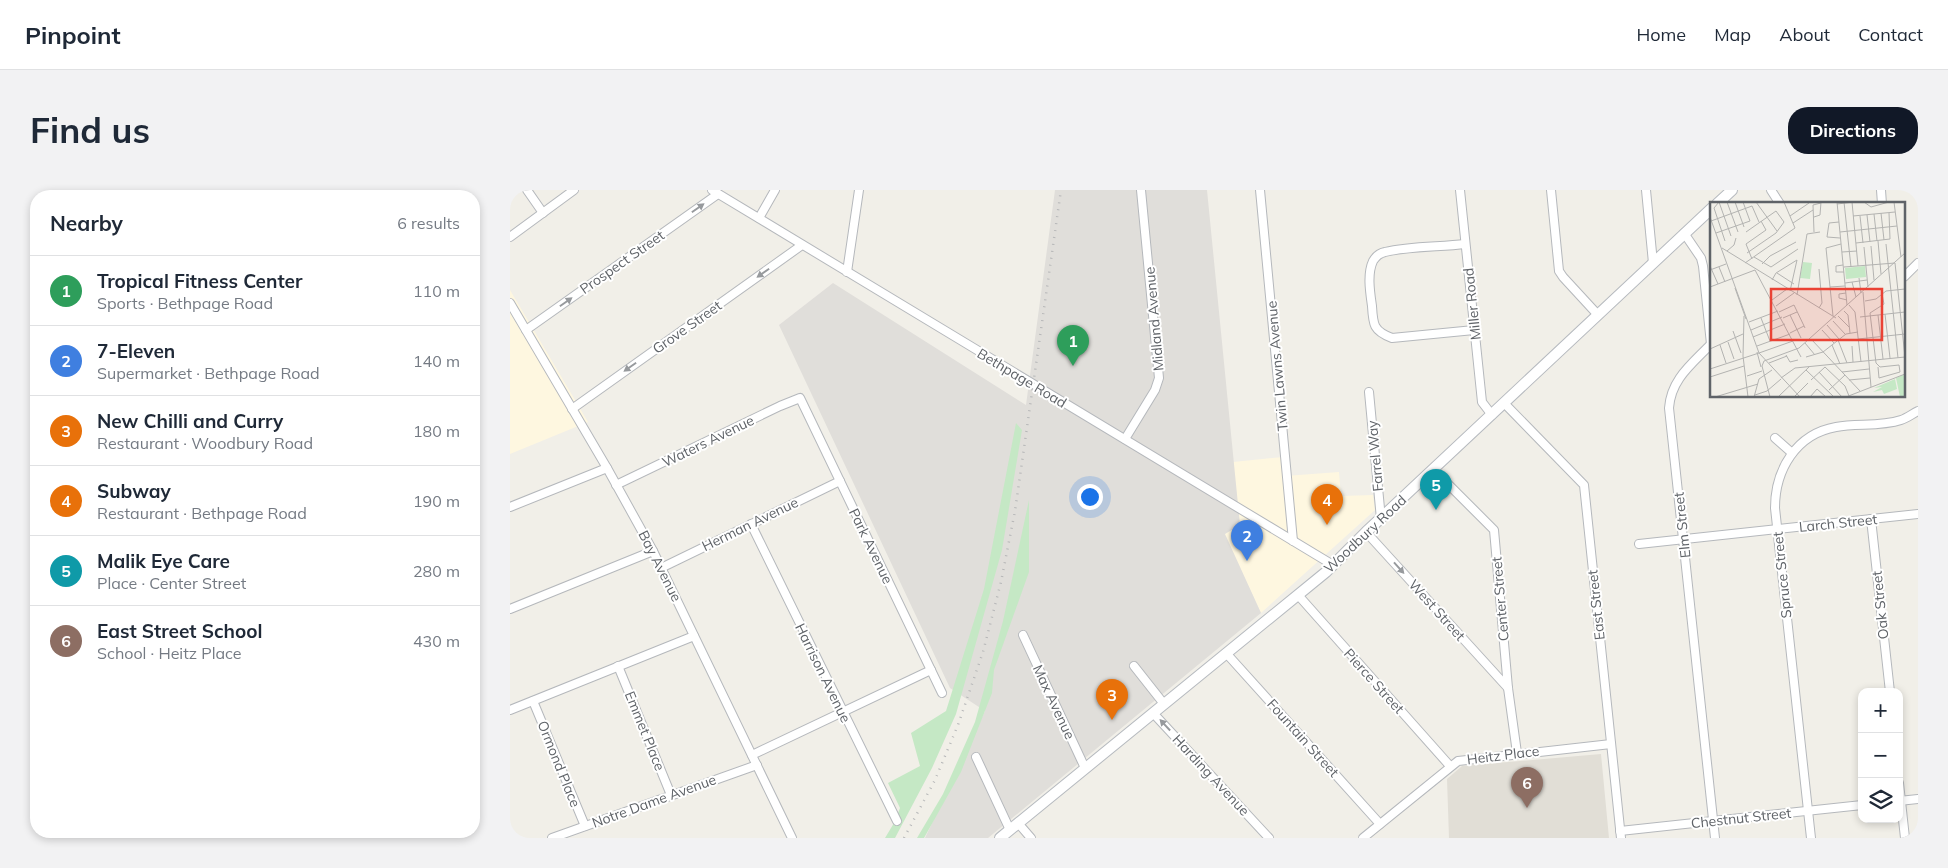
<!DOCTYPE html>
<html lang="en">
<head>
<meta charset="utf-8">
<style>
  body { margin:0; font-family:Mulish,sans-serif; background:#f2f2f3; color:#1f2937 }
  .controls { position:absolute; right:15px; bottom:15px; display:grid; overflow:hidden; border-radius:10px; box-shadow:0 2px 8px #0003 }
  .controls button { width:45px; height:45px; display:grid; place-items:center; padding:0; border:0; border-bottom:1px solid #e0e1e3; background:#fff; color:#1f2937; font:25px sans-serif }
  .you { position:absolute; left:579px; top:306px; width:18px; height:18px; margin:-12px; border:4px solid #fff; border-radius:50%; background:#1a73e8; box-shadow:0 0 0 8px #1a73e833 }
  .badge { display:grid; place-items:center; width:32px; height:32px; border-radius:50%; background:#111827; color:#fff; font-size:16px; font-weight:700 }
  .pin { position:absolute; translate:-50% -41px; filter:drop-shadow(0 1px 2px #0008) }
  .pin::after { content:''; position:absolute; top:26px; width:18px; height:15px; background:inherit; clip-path:polygon(0 0,100% 0,50% 100%) }
  .list { margin:0; padding:0; list-style:none }
  h2 { display:flex; justify-content:space-between; align-items:center; height:65px; margin:0; padding:0 20px; font-size:21px }
  h2 small { font-size:16px; font-weight:400; color:#747a83 }
  .list li { display:grid; grid-template-columns:32px 1fr auto; gap:15px; align-items:center; box-sizing:border-box; height:70px; padding:0 20px; border-top:1px solid #e0e1e3 }
  .list b { display:block; font-size:19px; white-space:nowrap }
  .list p { margin:0; font-size:16px; white-space:nowrap; color:#747a83 }
  .list em { font-size:16px; font-style:normal; color:#747a83 }
  .icon { flex:none; width:28px; height:28px; fill:none; stroke:currentColor; stroke-width:2; stroke-linecap:round; stroke-linejoin:round }
  .map { position:relative; flex:none; width:1408px; height:648px; overflow:hidden; border-radius:20px }
  header { display:flex; align-items:center; gap:30px; box-sizing:border-box; height:70px; padding:0 25px; background:#fff; border-bottom:1px solid #e0e1e3 }
  header strong { font-size:24px }
  nav { display:flex; gap:28px; margin-inline-start:auto; font-size:18px }
  .intro { display:flex; align-items:center; justify-content:space-between; box-sizing:border-box; height:120px; padding:0 30px }
  h1 { margin:0; font-size:35px }
  .button { padding:12px 22px; border-radius:20px; background:#111827; color:#fff; font-size:18px; font-weight:700 }
  main { display:flex; gap:30px; padding:0 30px }
  aside { flex:1; background:#fff; border-radius:20px; box-shadow:0 2px 8px #0003 }
  .map>svg:first-child { display:block }
  .commercial { fill:#fef7e0 }
  .industrial { fill:#e0deda }
  .education { fill:#e1ded6 }
  .green { fill:#c5e8c5 }
  .lines { fill:none; stroke-linecap:round; stroke-linejoin:round }
  .minor-casing { stroke:#b5b8bc; stroke-width:10 }
  .secondary-casing { stroke:#b6babf; stroke-width:12 }
  .minor { stroke:#fff; stroke-width:8 }
  .secondary { stroke:#fff; stroke-width:10 }
  .rail { stroke:#b6b7b8; stroke-width:2.5; stroke-dasharray:1 6; stroke-linecap:butt }
  .oneway { fill:#979a9d }
  .labels { text-anchor:middle; stroke-width:4; stroke-linejoin:round; paint-order:stroke }
  .street-label { font-size:14px; fill:#5f6368; stroke:#fff }
  .inset-road { fill:none; stroke:#b3b3b1; stroke-width:1 }
  .view { fill:#ea4335; fill-opacity:0.15; stroke:#ea4335; stroke-width:2.5 }
  .inset-edge { fill:none; stroke:#5f6368; stroke-width:2.5 }
</style>
</head>
<body>
<header>
<strong>Pinpoint</strong>
<nav><a>Home</a><a>Map</a><a>About</a><a>Contact</a></nav>
</header>
<div class="intro"><h1>Find us</h1><a class="button">Directions</a></div>
<main>
<aside>
<h2>Nearby<small>6 results</small></h2>
<ul class="list">
<li><span class="badge" style="background:#2e9e5b">1</span><div><b>Tropical Fitness Center</b><p>Sports · Bethpage Road</p></div><em>110 m</em></li>
<li><span class="badge" style="background:#3f7fe0">2</span><div><b>7-Eleven</b><p>Supermarket · Bethpage Road</p></div><em>140 m</em></li>
<li><span class="badge" style="background:#e8710a">3</span><div><b>New Chilli and Curry</b><p>Restaurant · Woodbury Road</p></div><em>180 m</em></li>
<li><span class="badge" style="background:#e8710a">4</span><div><b>Subway</b><p>Restaurant · Bethpage Road</p></div><em>190 m</em></li>
<li><span class="badge" style="background:#0f9aa8">5</span><div><b>Malik Eye Care</b><p>Place · Center Street</p></div><em>280 m</em></li>
<li><span class="badge" style="background:#8d6e63">6</span><div><b>East Street School</b><p>School · Heitz Place</p></div><em>430 m</em></li>
</ul>
</aside>
<div class="map">
<svg width="1408" height="648" viewBox="0 0 1408 648">
  <rect width="100%" height="100%" fill="#f1efe8"/>
  <g class="commercial">
    <path d="M0 100 78 232 0 264Z"/>
    <path d="M773 267 775 286 829 282 831 306 863 305 865 320 751 423 714 344 730 335 723 272Z"/>
  </g>
  <path class="industrial" d="M545 0H697L730 335 715 344 751 423 478 648H415L475 521 440 498 269 135 323 93 516 215Z"/>
  <path class="education" d="M1091 564 1099 648H939L937 589 952 576Z"/>
  <g class="green">
    <path d="M506 233 512 240 492 360 446 524 422 578 385 648H375L384 633 390 618 378 593 410 576 401 543 436 521 474 399Z"/>
    <path d="M519 310V382L484 480 482 503 451 582 414 648H407L433 604 465 532 493 431Z"/>
  </g>
  <g class="lines">
    <g class="minor-casing">
      <g id="minor">
        <path d="M17 0 33 23"/>
        <path d="M202 0 823 375"/>
        <path d="M750 0 783 351"/>
        <path d="M950 0 972 212 982 225"/>
        <path d="M1041 0 1049 81 1053 87 1088 125"/>
        <path d="M1136 0 1143 73"/>
        <path d="M1261 0 1270 14"/>
        <path d="M1371 0 1372 14"/>
        <path d="M249 28 265 0"/>
        <path d="M1174 43 1191 68 1193 76 1201 154"/>
        <path d="M0 47 64 0"/>
        <path d="M955 54C930 57 900 56 875 62 870 63 866 66 863 71 857 84 860 102 862 116 863 134 863 141 882 148L964 140"/>
        <path d="M337 82 349 0"/>
        <path d="M1394 87 1408 73"/>
        <path d="M0 113 97 278 143 361 282 648"/>
        <path d="M16 140 208 4"/>
        <path d="M1201 154C1182 174 1161 189 1159 218L1205 648"/>
        <path d="M859 202 871 329"/>
        <path d="M994 213 1074 295 1111 648"/>
        <path d="M62 219 292 55"/>
        <path d="M1265 248 1282 263"/>
        <path d="M615 249 645 200 649 188 631 0"/>
        <path d="M924 280 984 340 998 498 1007 563"/>
        <path d="M106 295 270 216 290 208 432 503"/>
        <path d="M0 317 97 278"/>
        <path d="M1361 329 1380 502"/>
        <path d="M241 334 387 631"/>
        <path d="M856 342 998 498"/>
        <path d="M1129 354 1408 324"/>
        <path d="M151 378 330 291"/>
        <path d="M788 405 940 576"/>
        <path d="M0 419 143 361"/>
        <path d="M513 445 575 578"/>
        <path d="M716 463 870 634"/>
        <path d="M108 476 161 605"/>
        <path d="M624 476 654 514"/>
        <path d="M23 511 75 636"/>
        <path d="M0 520 184 446"/>
        <path d="M643 523 759 648"/>
        <path d="M242 565 421 480"/>
        <path d="M466 567 500 640"/>
        <path d="M1389 593 1395 648"/>
        <path d="M1389 611 1408 609"/>
        <path d="M508 633 521 648"/>
        <path d="M1110 641 1352 615"/>
        <path d="M42 648 247 575"/>
        <path d="M853 648 948 571 1101 554"/>
        <path d="M1301 648 1265 318C1265 280 1286 244 1326 237 1347 233 1370 237 1391 230 1397 228 1402 224 1408 221"/>
      </g>
    </g>
    <g class="secondary-casing">
      <g id="secondary">
        <path d="M1207 14 1222 0"/>
        <path d="M490 648 816 382 856 342 1202 18"/>
      </g>
    </g>
    <use href="#minor" class="minor"/>
    <use href="#secondary" class="secondary"/>
    <path class="rail" d="M394 648 425 590 448 535 473 462 491 392 505 321 551 0"/>
  </g>
  <defs><path id="oneway-solid" d="M-6-.8H1V-3.2L6.5 0L1 3.2V.8H-6Z" transform="scale(1.25)"/></defs>
  <g class="oneway">
    <use href="#oneway-solid" transform="translate(188 18) rotate(-35)"/>
    <use href="#oneway-solid" transform="translate(253 83) rotate(145)"/>
    <use href="#oneway-solid" transform="translate(56 112) rotate(-35)"/>
    <use href="#oneway-solid" transform="translate(120 177) rotate(145)"/>
    <use href="#oneway-solid" transform="translate(889 378) rotate(48)"/>
    <use href="#oneway-solid" transform="translate(655 535) rotate(-133)"/>
  </g>
  <g class="labels">
    <g class="street-label">
      <text transform="translate(112 72) rotate(-35)" y="5">Prospect Street</text>
      <text transform="translate(962 114) rotate(-96)" y="5">Miller Road</text>
      <text transform="translate(644 129) rotate(-95)" y="5">Midland Avenue</text>
      <text transform="translate(177 137) rotate(-35)" y="5">Grove Street</text>
      <text transform="translate(767 176) rotate(-95)" y="5">Twin Lawns Avenue</text>
      <text transform="translate(512 188) rotate(31)" y="5">Bethpage Road</text>
      <text transform="translate(198 251) rotate(-26)" y="5">Waters Avenue</text>
      <text transform="translate(865 266) rotate(-95)" y="5">Farrel Way</text>
      <text transform="translate(1328 333) rotate(-6)" y="5">Larch Street</text>
      <text transform="translate(240 334) rotate(-26)" y="5">Herman Avenue</text>
      <text transform="translate(1172 335) rotate(-96)" y="5">Elm Street</text>
      <text transform="translate(855 344) rotate(-43)" y="5">Woodbury Road</text>
      <text transform="translate(361 356) rotate(64)" y="5">Park Avenue</text>
      <text transform="translate(150 376) rotate(63)" y="5">Bay Avenue</text>
      <text transform="translate(1272 385) rotate(-96)" y="5">Spruce Street</text>
      <text transform="translate(990 409) rotate(-95)" y="5">Center Street</text>
      <text transform="translate(1086 415) rotate(-96)" y="5">East Street</text>
      <text transform="translate(1370 415) rotate(-96)" y="5">Oak Street</text>
      <text transform="translate(927 420) rotate(48)" y="5">West Street</text>
      <text transform="translate(313 483) rotate(64)" y="5">Harrison Avenue</text>
      <text transform="translate(864 491) rotate(48)" y="5">Pierce Street</text>
      <text transform="translate(544 512) rotate(65)" y="5">Max Avenue</text>
      <text transform="translate(135 541) rotate(68)" y="5">Emmet Place</text>
      <text transform="translate(793 548) rotate(48)" y="5">Fountain Street</text>
      <text transform="translate(993 565) rotate(-7)" y="5">Heitz Place</text>
      <text transform="translate(49 574) rotate(68)" y="5">Ormond Place</text>
      <text transform="translate(701 585) rotate(47)" y="5">Harding Avenue</text>
      <text transform="translate(144 611) rotate(-20)" y="5">Notre Dame Avenue</text>
      <text transform="translate(1231 628) rotate(-6)" y="5">Chestnut Street</text>
    </g>
  </g>
  <g transform="translate(1200 12)">
    <rect width="195" height="195" fill="#f1efe8"/>
    <path d="M93 60 102 61 100 77 90 76ZM155 64 156 75 136 77 135 66ZM195 172V195H190L186 176ZM185 177 187 187 174 192 172 188 163 190 172 185 164 186Z" fill="#c5e8c5"/>
    <path class="inset-road" d="M9 0 4 6 15 39M9 0 21 34M17 0 28 30M25 0 34 25M33 0 40 19M46 0 67 29M127 0 137 103M134 0 141 65M142 0 148 64M154 0 161 5 179 0M184 0 191 55M127 2 144 0M171 11 174 38M164 12 167 39M157 13 160 40M80 14 99 1M143 14 185 10M150 14 153 41M0 15 49 151 90 195M104 15 110 13 111 0M1 19 42 4 49 20M129 20 119 21 117 35 130 36M83 21 103 8M36 30 66 9 74 20 66 31 37 51M104 30 103 3 111 1M130 30 187 24M6 31 40 19M168 39 171 72M146 41 180 37 179 11M176 42 188 156M161 44 164 78M154 45 158 85M12 46 126 116M17 49 24 43 26 36M132 50 147 49M44 55 61 65 88 47M42 57 36 42 56 28 51 19M35 61 85 26 74 0M52 62 60 54 86 40M133 63 126 64V70H134M0 64 8 82M9 65 15 80M134 65 185 61 195 155M109 67 112 101 109 106M0 68 16 62M45 68 91 155M67 71 84 82M149 76 151 91M62 78 66 71 87 58M142 80 146 95M135 81 157 78M0 85 45 68M120 85 135 84M25 86 36 117M80 89 87 58M153 90 161 185M136 91 129 92V96L137 98M172 92 174 102 160 111 166 161 170 165 189 163 190 170M87 93 97 32 110 30M62 98 77 87M155 99 166 97 176 89 195 87M139 103 145 110 151 160M66 104 84 91M134 109 138 113 140 131M69 110 84 103 95 126M175 112 180 156M80 113 91 136M168 113 173 157M34 114 33 154 38 195M123 114 116 46 131 42M128 114 139 125M150 115 195 110M51 116 60 139M73 116 87 110M123 119 135 132M39 120 68 109M117 123 129 137M41 128 72 115M112 128 124 141M23 129 31 151M80 131 94 124M43 135 75 122M101 137 150 189M148 137 195 132M128 138 137 161M18 140 24 157M95 141 105 153M10 143 16 161M122 143 130 162M47 144 80 132M142 144 143 160M0 147 33 132M47 150 51 165M113 150 136 132 148 130M49 151 83 139M76 153 80 160 88 158M96 155 113 150M59 161 77 154M115 165 135 184 139 194M168 165 169 176 190 170M0 167 49 151M96 168 124 195M109 170 132 195M132 170 159 167M37 174 52 169M0 175 34 164M71 176 85 166 195 155M101 178 115 165M139 178 160 176M119 188 135 173M45 193 57 189 71 177M5 195 48 182M44 195 49 177 62 168M60 195 52 164 54 159 89 146 195 51M68 195 99 165M84 195 98 181M100 195 107 187 116 195M136 195 195 172"/>
    <path class="view" d="M61 87H172V138H61Z"/>
    <rect width="195" height="195" class="inset-edge"/>
  </g>
</svg>
<div class="controls">
<button>+</button>
<button>−</button>
<button><svg class="icon" aria-label="layers" viewBox="0 0 24 24"><path d="M12 4l9 5-9 5-9-5zM3 14l9 5 9-5"/></svg></button>
</div>
<div class="you"></div>
<div class="pin badge" style="left:563px;top:176px;background:#2e9e5b">1</div>
<div class="pin badge" style="left:737px;top:371px;background:#3f7fe0">2</div>
<div class="pin badge" style="left:602px;top:530px;background:#e8710a">3</div>
<div class="pin badge" style="left:817px;top:335px;background:#e8710a">4</div>
<div class="pin badge" style="left:926px;top:320px;background:#0f9aa8">5</div>
<div class="pin badge" style="left:1017px;top:618px;background:#8d6e63">6</div>
</div>
</main>
</body>
</html>
